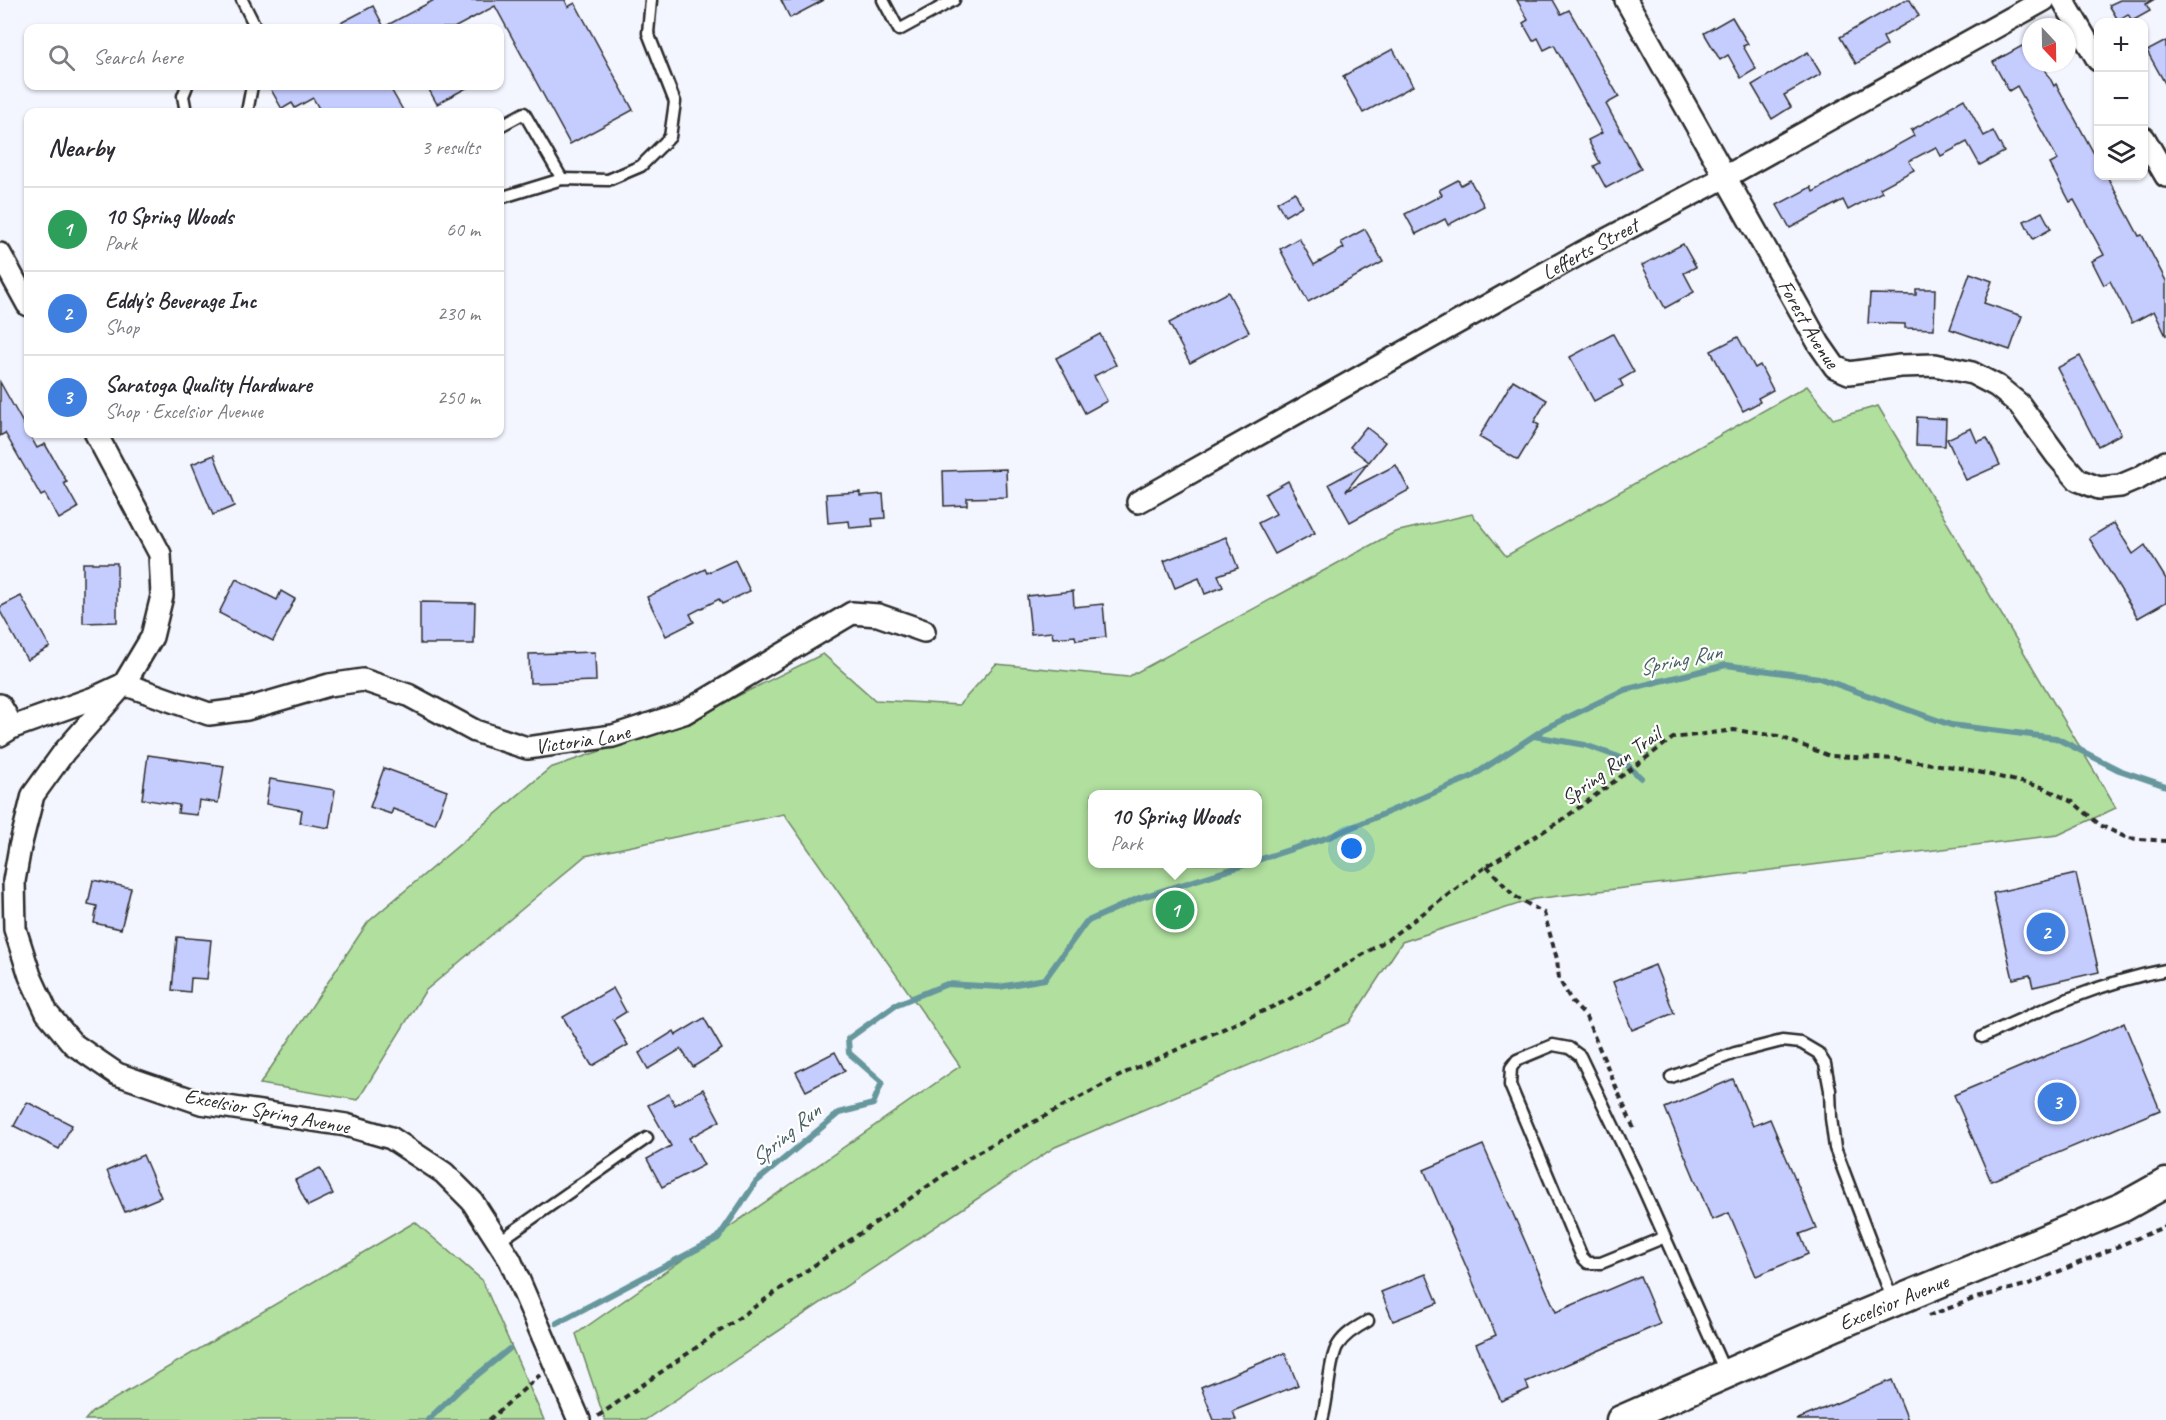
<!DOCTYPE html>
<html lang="en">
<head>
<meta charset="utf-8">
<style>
  body { margin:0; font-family:Caveat,sans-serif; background:#f7f7f7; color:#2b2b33 }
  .controls { position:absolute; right:18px; top:18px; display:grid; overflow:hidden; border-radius:12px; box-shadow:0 2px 4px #0004 }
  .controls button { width:54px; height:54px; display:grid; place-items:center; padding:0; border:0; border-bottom:2px solid #e1e1e2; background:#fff; color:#2b2b33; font:30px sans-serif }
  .compass { position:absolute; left:2022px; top:18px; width:54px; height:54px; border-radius:50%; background:#fff; box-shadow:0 2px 4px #0004; rotate:158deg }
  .you { position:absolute; left:1352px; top:849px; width:21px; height:21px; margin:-15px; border:4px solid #fff; border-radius:50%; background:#1a73e8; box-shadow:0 0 0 9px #1a73e833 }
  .badge { display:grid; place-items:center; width:39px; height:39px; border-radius:50%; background:#0f766e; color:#fff; font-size:20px; font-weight:700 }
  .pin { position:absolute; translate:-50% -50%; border:3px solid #fff; box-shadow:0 2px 6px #0006 }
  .popup { position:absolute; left:1088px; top:790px; width:174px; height:78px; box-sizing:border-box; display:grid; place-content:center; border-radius:12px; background:#fff; filter:drop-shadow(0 2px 4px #0005); font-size:20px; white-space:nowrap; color:#7c7c81 }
  .popup b { font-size:22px; color:#2b2b33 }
  .popup::after { content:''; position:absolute; left:50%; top:100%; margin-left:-12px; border:12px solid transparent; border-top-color:#fff }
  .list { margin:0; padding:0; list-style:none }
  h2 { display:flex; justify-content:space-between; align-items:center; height:78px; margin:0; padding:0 24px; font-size:26px }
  h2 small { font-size:20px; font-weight:400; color:#7c7c81 }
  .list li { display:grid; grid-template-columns:39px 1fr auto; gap:18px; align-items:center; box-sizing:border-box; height:84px; padding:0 24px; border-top:2px solid #e1e1e2 }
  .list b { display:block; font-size:22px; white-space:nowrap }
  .list p { margin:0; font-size:20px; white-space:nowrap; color:#7c7c81 }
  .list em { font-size:20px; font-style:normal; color:#7c7c81 }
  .icon { flex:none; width:33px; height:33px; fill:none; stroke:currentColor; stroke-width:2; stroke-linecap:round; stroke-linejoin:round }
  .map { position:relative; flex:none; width:2166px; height:1420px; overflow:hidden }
  .search { position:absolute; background:#fff; box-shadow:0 2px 4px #0004; left:24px; top:24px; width:480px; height:66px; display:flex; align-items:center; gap:15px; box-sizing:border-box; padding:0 21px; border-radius:12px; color:#7c7c81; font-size:22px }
  .panel { position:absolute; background:#fff; box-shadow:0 2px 4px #0004; left:24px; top:108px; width:480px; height:330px; border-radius:12px }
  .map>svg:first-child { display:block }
  .green { fill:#b0df9e; stroke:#6e8564; stroke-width:1.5; fill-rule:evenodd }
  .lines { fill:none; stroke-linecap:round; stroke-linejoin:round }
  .stream { stroke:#66979c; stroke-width:6 }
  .building { fill:#c5ccfe; stroke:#2b2b2b; stroke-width:1.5 }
  .lane-casing { stroke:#2b2b2b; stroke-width:15 }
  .street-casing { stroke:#2b2b2b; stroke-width:26 }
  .secondary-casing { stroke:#2b2b2b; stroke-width:33 }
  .path { stroke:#2b2b2b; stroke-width:4; stroke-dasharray:6 4.5; stroke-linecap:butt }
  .lane { stroke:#fff; stroke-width:10 }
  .street { stroke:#fff; stroke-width:21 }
  .secondary { stroke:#fff; stroke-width:28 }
  .labels { text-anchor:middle; stroke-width:4.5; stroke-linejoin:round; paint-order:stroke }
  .street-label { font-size:21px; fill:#2b2b2b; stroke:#fff }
  .water-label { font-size:22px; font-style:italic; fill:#496163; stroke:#fff }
</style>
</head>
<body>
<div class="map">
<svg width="2166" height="1420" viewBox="0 0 2166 1420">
  <rect width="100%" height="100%" fill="#f3f5ff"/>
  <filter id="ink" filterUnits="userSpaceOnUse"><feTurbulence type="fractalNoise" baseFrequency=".0167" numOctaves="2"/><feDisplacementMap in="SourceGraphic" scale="12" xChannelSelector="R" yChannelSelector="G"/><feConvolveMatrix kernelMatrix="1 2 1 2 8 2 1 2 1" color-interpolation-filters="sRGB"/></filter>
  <g filter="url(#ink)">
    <g class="green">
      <path d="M1807 386 1833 419 1878 406 2116 808 2058 835 1534 899 1402 942 1349 1023 1055 1147 645 1420H605L576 1334 960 1066 784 814 585 856 425 991 358 1100 260 1084 368 922 550 768 683 723 823 654 875 700 959 705 996 664 1128 677 1395 532 1472 514 1506 556ZM1092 794H1258V864H1092Z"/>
      <path d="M415 1222 482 1280 544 1420H85L92 1412Z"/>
    </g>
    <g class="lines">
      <g class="stream">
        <path d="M1534 736 1585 745 1619 757 1641 778"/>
        <path d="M1258 860 1329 837 1471 777 1544 729 1624 690 1726 665 1819 678 1951 725 2056 738 2119 770 2166 786"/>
        <path d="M557 1323 718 1238 756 1182 839 1113 873 1104 882 1082 849 1053 848 1039 895 1005 947 984 999 987 1045 979 1086 922 1139 898 1248 864"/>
        <path d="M428 1420 459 1390 509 1349"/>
      </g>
    </g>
    <g class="building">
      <path d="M434 0H565L568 7 575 3 633 110 570 144 495 6 454 28H331L373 6 384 27Z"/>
      <path d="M781 0H824L790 18Z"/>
      <path d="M1517 0H1553L1561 14 1569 10 1619 97 1606 104 1641 169 1606 188 1594 166 1600 163 1588 140 1602 133 1554 45 1544 50 1538 38 1533 41 1523 23 1528 20Z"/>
      <path d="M1905 0H1910L1919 16 1883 37 1887 45 1856 64 1840 37Z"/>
      <path d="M2120 0H2153L2146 4 2150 11 2132 21 2128 14 2118 20 2109 5Z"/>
      <path d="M1732 17 1748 44 1743 46 1756 69 1741 78 1728 55 1720 60 1704 33Z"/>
      <path d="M2031 41V63H2042L2054 86 2056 84 2098 161V176H2107L2139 236 2142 235 2166 281V336L2154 311 2132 323 2110 281 2104 285 2092 261 2104 255 2074 200 2070 202 2050 164 2058 160 2017 86 2009 91 1993 62Z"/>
      <path d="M2166 41V85L2147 51Z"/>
      <path d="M1393 49 1413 86 1363 113 1343 76Z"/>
      <path d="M1808 52 1821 74 1784 95 1791 107 1772 119 1752 85Z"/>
      <path d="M269 86H389L404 112H321L313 98 295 108 292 103 282 109Z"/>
      <path d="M427 86H470L437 104Z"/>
      <path d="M1964 99 1984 136 1993 131 2004 152 1980 165 1967 142 1941 156 1936 147 1909 161 1914 170 1880 188 1882 192 1848 210 1843 200 1790 228 1777 205 1811 187 1813 192 1914 136 1911 130 1949 110 1948 108Z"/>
      <path d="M1458 180 1461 185 1470 180 1484 206 1448 225 1445 219 1416 234 1405 214 1442 195 1439 190Z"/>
      <path d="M1295 192 1302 206 1285 216 1277 202Z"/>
      <path d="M2042 212 2051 229 2033 239 2024 221Z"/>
      <path d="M1365 229 1383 262 1308 302 1280 249 1299 238 1314 265 1344 248 1341 242Z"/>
      <path d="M1683 244 1696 267 1684 273 1694 292 1665 308 1642 265Z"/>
      <path d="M1970 273 1992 281 1984 303 2022 316 2010 350 1950 329Z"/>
      <path d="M1916 289H1935L1934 329 1905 328V324L1868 323 1870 294 1916 295Z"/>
      <path d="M1228 292 1249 332 1190 363 1169 323Z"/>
      <path d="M1100 334 1116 365 1094 376 1107 401 1085 413 1056 358Z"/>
      <path d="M1613 334 1634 372 1620 380 1623 386 1594 401 1570 357Z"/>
      <path d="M1738 337 1755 368 1760 365 1773 390 1758 398 1760 402 1743 411 1711 351Z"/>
      <path d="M2080 356 2121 434 2098 446 2057 368Z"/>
      <path d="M1513 380 1547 400 1534 422 1539 425 1518 460 1479 437Z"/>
      <path d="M0 382 37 448 45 444 67 482 64 483 78 508 59 519 45 494 41 496 5 433 0 436Z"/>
      <path d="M1917 417 1946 419 1945 446 1916 445Z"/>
      <path d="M1366 427 1385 442 1369 462 1350 447Z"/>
      <path d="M1971 428 1977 442 1987 438 2000 465 1966 480 1947 439Z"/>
      <path d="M214 455 234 506 213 515 192 464Z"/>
      <path d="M1368 463 1346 491 1396 465 1409 490 1350 522 1329 484Z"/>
      <path d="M1006 469 1007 497 967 498V505L944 506 943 471Z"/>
      <path d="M1288 481 1315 533 1275 554 1258 523 1276 514 1265 494Z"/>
      <path d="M860 492V496L883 494 885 518 872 519 873 526 850 528 849 521 828 523 826 494Z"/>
      <path d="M2114 523 2133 554 2145 545 2166 579V602L2138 618 2089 538Z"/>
      <path d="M1226 537 1238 568 1218 575 1223 587 1205 594 1199 578 1175 588 1164 561Z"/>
      <path d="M735 560 750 591 722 604 719 599 690 614 694 622 666 636 647 597 705 569 707 573Z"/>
      <path d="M83 563H117V622L83 623Z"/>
      <path d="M236 579 277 600 281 591 295 599 273 641 219 613Z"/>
      <path d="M1073 591 1074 607 1103 604 1106 637 1076 640 1075 636 1053 638 1052 632 1031 634 1027 596Z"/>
      <path d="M21 596 50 647 27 660 0 611V607Z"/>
      <path d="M420 602 475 603 474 644H420Z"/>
      <path d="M595 652 596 681 530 683 529 654Z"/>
      <path d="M148 755 224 766 218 803 199 800 197 815 178 813 179 805 142 799Z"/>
      <path d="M384 768 447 791 435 824 393 809 391 814 370 807Z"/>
      <path d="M270 779 335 790 329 828 300 823 302 810 266 804Z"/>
      <path d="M2076 874 2099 972 2033 987 2030 975 2013 979 1993 893Z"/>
      <path d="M93 880 131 888 121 929 94 923 97 906 88 904Z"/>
      <path d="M177 937 211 940 207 979 191 978 190 992 172 990Z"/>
      <path d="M1655 965 1674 1013 1632 1030 1613 982Z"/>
      <path d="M613 988 626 1012 613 1020 628 1045 592 1066 563 1017Z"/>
      <path d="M704 1018 722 1049 693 1067 681 1049 648 1069 639 1053 674 1031 676 1035Z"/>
      <path d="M2124 1023 2160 1110 1991 1181 1954 1095Z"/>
      <path d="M835 1052 845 1071 806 1091 796 1072Z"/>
      <path d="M1733 1079 1753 1126 1770 1119 1816 1228 1800 1234 1808 1254 1756 1276 1729 1213 1712 1220 1665 1108Z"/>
      <path d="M703 1089 720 1121 689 1138 704 1165 662 1187 647 1159 671 1146 648 1105 669 1094 675 1105Z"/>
      <path d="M27 1102 72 1125 59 1149 14 1126Z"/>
      <path d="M1483 1145 1556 1312 1640 1276 1660 1324 1526 1382 1529 1389 1501 1401 1476 1344 1496 1335 1424 1170Z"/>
      <path d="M143 1155 161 1197 125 1212 107 1171Z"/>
      <path d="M320 1168 333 1194 308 1206 295 1180Z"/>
      <path d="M1426 1274 1438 1303 1393 1321 1381 1292Z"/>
      <path d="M1285 1353 1298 1385 1233 1411 1236 1420H1214L1201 1387Z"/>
      <path d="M1892 1380 1908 1420H1796Z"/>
    </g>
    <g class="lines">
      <g class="lane-casing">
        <g id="lane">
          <path d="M242 0 256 28"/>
          <path d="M883 0 899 30 954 0"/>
          <path d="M186 112 183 96 187 86"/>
          <path d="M247 112 252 86"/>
          <path d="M500 126 524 113 562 179"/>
          <path d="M500 198 562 179 608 180 641 166 670 137 675 102 648 33 651 0"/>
          <path d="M1982 1037C2042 1009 2101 982 2166 970"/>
          <path d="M1671 1077 1735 1053 1782 1041 1801 1043 1818 1053 1825 1064 1830 1090 1831 1118 1835 1148 1893 1301"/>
          <path d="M1665 1237 1601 1263H1588L1582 1257 1510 1085 1511 1068 1517 1060 1553 1045 1569 1048 1580 1056 1642 1186 1726 1374"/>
          <path d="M498 1242 647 1138"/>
          <path d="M1322 1420C1328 1402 1329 1358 1338 1345 1345 1334 1357 1327 1368 1321"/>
        </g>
      </g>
      <g class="street-casing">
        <g id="street">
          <path id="s1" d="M1626 0 1819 344 1835 367 1849 373 1900 366 1935 365 1972 373 1997 386 2019 404 2057 456 2078 480 2099 488 2120 486 2139 478 2166 462"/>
          <path d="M2063 0 2098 60"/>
          <path d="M2144 138 2166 176"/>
          <path d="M0 254 28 305"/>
          <path id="s2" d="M1138 502 1581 253 1725 177 2044 0"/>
          <path d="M0 705 13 727"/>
          <path d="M0 735 13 727 94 698 124 684 152 637 162 596 160 554 96 434"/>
          <path id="s3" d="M579 1420 510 1260 472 1201 444 1173 391 1138 346 1125 201 1103 117 1074 73 1044 47 1013 30 976 15 929 14 881 20 847 33 795 64 752 124 684 209 714 247 709 329 685 363 680 408 695 475 731 527 748 613 736 684 713 852 613 878 615 924 631"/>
        </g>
      </g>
      <g class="secondary-casing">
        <g id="secondary">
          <path id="s4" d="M1621 1420 1833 1327 2123 1207 2166 1183"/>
        </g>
      </g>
      <g class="path">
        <path d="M1487 866 1514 896 1544 913 1557 959 1559 979 1572 1002 1586 1017 1634 1129"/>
        <path d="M1928 1316 1976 1298 2029 1284 2166 1226"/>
        <path d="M598 1416 974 1154 1127 1072 1288 1000 1387 940 1487 866 1562 820 1673 738 1734 730 1778 736 1830 756 1897 759 1961 768 2042 787 2073 802 2100 825 2127 838 2166 841"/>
        <path d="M489 1420 540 1375"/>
      </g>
      <use href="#lane" class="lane"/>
      <use href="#street" class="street"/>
      <use href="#secondary" class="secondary"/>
    </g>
  </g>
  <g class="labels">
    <g class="street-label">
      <text dy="7" stroke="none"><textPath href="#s2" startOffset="518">Lefferts Street</textPath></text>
      <text dy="7" stroke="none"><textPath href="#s1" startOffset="372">Forest Avenue</textPath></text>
      <text dy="7" stroke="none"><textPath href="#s3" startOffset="1576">Victoria Lane</textPath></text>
      <text transform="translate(1611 766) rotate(-36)" y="7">Spring Run Trail</text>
      <text transform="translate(267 1111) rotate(11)" y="7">Excelsior Spring Avenue</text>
      <text dy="7" stroke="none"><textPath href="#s4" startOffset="297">Excelsior Avenue</textPath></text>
    </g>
    <g class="water-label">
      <text transform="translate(1680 659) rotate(-12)" y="8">Spring Run</text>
      <text transform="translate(785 1134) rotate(-40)" y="8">Spring Run</text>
    </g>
  </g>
</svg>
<div class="controls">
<button>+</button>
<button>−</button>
<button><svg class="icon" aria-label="layers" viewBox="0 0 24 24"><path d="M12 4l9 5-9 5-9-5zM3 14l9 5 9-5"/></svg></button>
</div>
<svg class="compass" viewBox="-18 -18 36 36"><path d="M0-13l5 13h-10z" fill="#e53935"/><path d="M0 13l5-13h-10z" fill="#7c7c81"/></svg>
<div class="you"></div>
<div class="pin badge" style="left:1175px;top:910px;background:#2e9e5b">1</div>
<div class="popup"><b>10 Spring Woods</b>Park</div>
<div class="pin badge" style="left:2046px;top:932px;background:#3f7fe0">2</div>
<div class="pin badge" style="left:2057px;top:1102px;background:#3f7fe0">3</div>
<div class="search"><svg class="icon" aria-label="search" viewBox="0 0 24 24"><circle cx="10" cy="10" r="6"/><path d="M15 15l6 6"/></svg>Search here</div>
<section class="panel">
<h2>Nearby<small>3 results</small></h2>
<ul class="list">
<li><span class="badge" style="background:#2e9e5b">1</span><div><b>10 Spring Woods</b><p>Park</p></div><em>60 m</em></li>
<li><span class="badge" style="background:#3f7fe0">2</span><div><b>Eddy's Beverage Inc</b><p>Shop</p></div><em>230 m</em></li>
<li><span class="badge" style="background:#3f7fe0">3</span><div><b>Saratoga Quality Hardware</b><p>Shop · Excelsior Avenue</p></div><em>250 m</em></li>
</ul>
</section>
</div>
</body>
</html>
